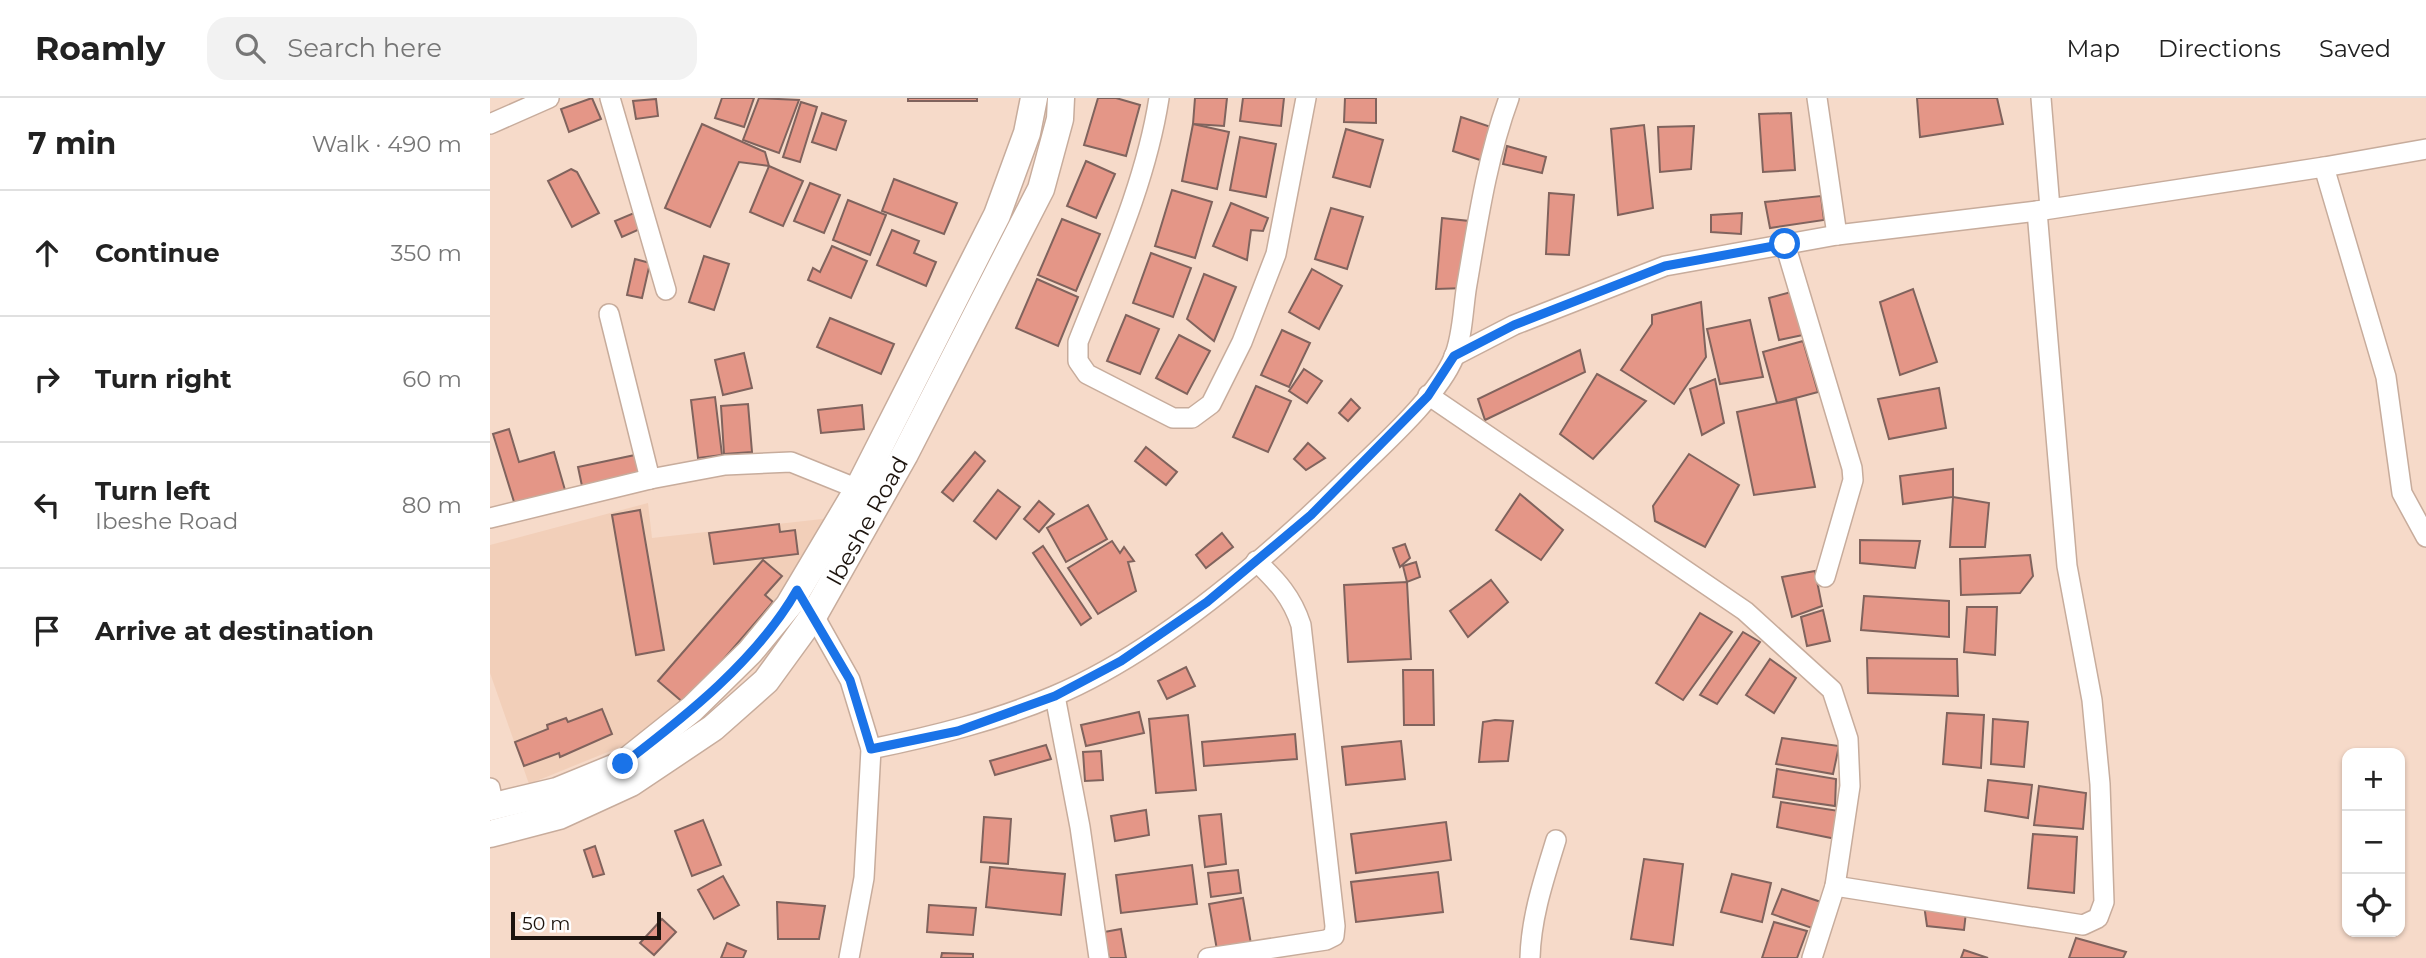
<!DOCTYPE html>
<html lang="en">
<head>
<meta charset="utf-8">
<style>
  body { margin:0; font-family:Montserrat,sans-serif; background:#f2f2f2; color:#222 }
  .controls { position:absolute; right:21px; bottom:21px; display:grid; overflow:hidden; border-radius:14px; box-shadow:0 2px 5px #0004 }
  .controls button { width:63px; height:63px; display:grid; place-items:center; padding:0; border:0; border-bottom:2px solid #e0e0e0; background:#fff; color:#222; font:35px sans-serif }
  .scale { position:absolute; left:21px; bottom:18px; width:150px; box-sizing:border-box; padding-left:7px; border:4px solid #1d140e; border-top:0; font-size:19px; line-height:24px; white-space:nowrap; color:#1d140e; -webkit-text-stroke:5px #fff; paint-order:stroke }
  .stop { position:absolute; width:21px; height:21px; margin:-16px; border:5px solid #1a73e8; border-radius:50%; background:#fff }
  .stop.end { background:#1a73e8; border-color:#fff; box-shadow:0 2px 7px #0008 }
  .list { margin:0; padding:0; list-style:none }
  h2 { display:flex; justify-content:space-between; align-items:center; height:91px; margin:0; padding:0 28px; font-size:30px }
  h2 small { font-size:23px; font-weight:400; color:#767676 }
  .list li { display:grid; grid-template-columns:46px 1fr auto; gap:21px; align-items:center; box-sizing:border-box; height:126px; padding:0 28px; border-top:2px solid #e0e0e0 }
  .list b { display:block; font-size:26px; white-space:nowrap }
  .list p { margin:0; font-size:23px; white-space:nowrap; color:#767676 }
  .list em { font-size:23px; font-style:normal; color:#767676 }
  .icon { flex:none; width:38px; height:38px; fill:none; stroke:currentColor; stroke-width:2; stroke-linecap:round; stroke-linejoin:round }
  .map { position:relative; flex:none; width:1936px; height:860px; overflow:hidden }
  header { display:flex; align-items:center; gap:42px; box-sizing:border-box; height:98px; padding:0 35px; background:#fff; border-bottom:2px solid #e0e0e0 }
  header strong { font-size:33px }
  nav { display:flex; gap:38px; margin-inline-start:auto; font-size:24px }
  .search { width:490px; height:63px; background:#f2f2f2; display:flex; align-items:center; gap:18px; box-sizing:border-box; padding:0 24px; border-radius:21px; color:#767676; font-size:26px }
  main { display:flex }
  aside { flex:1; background:#fff }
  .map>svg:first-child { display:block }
  .built { fill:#f2cfb9 }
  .building { fill:#e49687; stroke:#80635d; stroke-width:2 }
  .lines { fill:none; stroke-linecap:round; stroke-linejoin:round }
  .street-casing { stroke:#c7ac9c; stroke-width:22 }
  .secondary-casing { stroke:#c7ac9c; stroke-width:29 }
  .street { stroke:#fff; stroke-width:19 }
  .secondary { stroke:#fff; stroke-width:26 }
  .route { stroke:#1a73e8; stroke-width:9 }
  .labels { text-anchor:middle; stroke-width:5; stroke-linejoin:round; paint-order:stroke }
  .street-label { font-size:23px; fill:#1d140e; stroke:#fff }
</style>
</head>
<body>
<header>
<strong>Roamly</strong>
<div class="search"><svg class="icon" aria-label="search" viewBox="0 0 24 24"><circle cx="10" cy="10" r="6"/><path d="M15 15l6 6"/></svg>Search here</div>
<nav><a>Map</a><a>Directions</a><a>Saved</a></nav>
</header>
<main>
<aside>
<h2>7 min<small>Walk · 490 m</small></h2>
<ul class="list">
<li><svg class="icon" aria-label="ahead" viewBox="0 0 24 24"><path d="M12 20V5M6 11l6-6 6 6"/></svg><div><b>Continue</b></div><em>350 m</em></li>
<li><svg class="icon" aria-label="right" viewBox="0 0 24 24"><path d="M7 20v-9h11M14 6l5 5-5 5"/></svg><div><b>Turn right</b></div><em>60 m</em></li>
<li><svg class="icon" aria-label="left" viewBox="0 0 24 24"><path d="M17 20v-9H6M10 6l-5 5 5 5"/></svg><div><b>Turn left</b><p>Ibeshe Road</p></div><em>80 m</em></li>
<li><svg class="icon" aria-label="arrive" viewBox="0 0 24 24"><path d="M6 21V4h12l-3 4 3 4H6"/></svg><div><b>Arrive at destination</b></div></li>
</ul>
</aside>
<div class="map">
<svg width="1936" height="860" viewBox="0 0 1936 860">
  <rect width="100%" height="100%" fill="#f6dac9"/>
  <path class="built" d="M158 405 162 440 341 420 283 504 195 606 135 647 39 686 0 575V447Z"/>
  <g class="building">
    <path d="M102 0 111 21 79 34 71 11Z"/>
    <path d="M232 0H264L254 29 225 20Z"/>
    <path d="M269 0 309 2 289 55 253 42Z"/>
    <rect x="418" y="0" width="69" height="3"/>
    <path d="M608 0H626L650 7 636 58 594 47Z"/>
    <path d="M705 0H737L734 28 703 26Z"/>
    <path d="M753 0H794L791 28 750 23Z"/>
    <path d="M855 0H886V25L854 24Z"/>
    <path d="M1427 0H1507L1513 26 1430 39Z"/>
    <path d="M166 1 168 18 146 21 143 3Z"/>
    <path d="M311 4 327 9 310 64 293 59Z"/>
    <path d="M332 15 356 23 346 52 322 44Z"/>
    <path d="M1301 15 1305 72 1273 74 1269 16Z"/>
    <path d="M971 19 1007 31 993 63 963 53Z"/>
    <path d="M212 26 275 54 279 68 249 64 220 129 175 110Z"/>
    <path d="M703 26 739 34 727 91 692 83Z"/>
    <path d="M1154 27 1163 110 1128 117 1121 31Z"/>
    <path d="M1204 28 1201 71 1170 74 1168 29Z"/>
    <path d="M856 31 893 42 880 89 843 79Z"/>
    <path d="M750 39 786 46 776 99 740 92Z"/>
    <path d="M1017 48 1056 59 1052 75 1013 66Z"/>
    <path d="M596 63 625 76 606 120 577 108Z"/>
    <path d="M279 68 313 83 293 128 260 114Z"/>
    <path d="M81 71 87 74 109 115 82 129 58 83Z"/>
    <path d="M404 81 467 105 454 136 392 113Z"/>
    <path d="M320 85 350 97 334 135 304 123Z"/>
    <path d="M682 92 722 104 705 160 665 148Z"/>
    <path d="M1059 95 1084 97 1079 157 1056 156Z"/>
    <path d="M1331 98 1334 122 1280 130 1275 104Z"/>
    <path d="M358 102 396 117 380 157 343 142Z"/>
    <path d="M741 105 778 120 773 133 761 132 757 162 723 148Z"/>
    <path d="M841 110 873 119 857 171 825 161Z"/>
    <path d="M144 115 150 131 132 139 125 123Z"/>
    <path d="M1252 115 1251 136 1221 134V117Z"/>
    <path d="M952 120 979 123 976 190 946 191Z"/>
    <path d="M572 121 610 136 586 193 548 177Z"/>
    <path d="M402 132 429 143 424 155 446 164 436 188 387 167Z"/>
    <path d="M342 148 377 163 361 200 318 182 323 170 330 174Z"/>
    <path d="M661 155 701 170 683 219 643 205Z"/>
    <path d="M214 158 239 166 224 212 199 204Z"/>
    <path d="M145 161 160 165 152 200 137 197Z"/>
    <path d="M822 171 852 188 829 231 799 214Z"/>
    <path d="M714 176 746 189 724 243 697 221Z"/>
    <path d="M547 181 588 199 568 248 526 230Z"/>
    <path d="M1423 191 1447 264 1410 277 1390 204Z"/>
    <path d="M1305 193 1313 237 1289 242 1279 200Z"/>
    <path d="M1211 204 1216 259 1184 306 1131 272 1162 226V217Z"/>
    <path d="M636 217 669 231 650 276 617 263Z"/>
    <path d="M340 220 404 246 391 276 327 249Z"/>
    <path d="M1260 222 1273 279 1230 286 1217 231Z"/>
    <path d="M792 232 820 245 799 289 771 277Z"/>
    <path d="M689 237 720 253 697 296 666 280Z"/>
    <path d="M1313 243 1328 294 1287 305 1273 254Z"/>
    <path d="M1090 252 1095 274 995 322 988 301Z"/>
    <path d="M254 255 262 290 233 297 225 262Z"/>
    <path d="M814 271 832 283 817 305 799 293Z"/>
    <path d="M1107 276 1156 303 1103 361 1070 336Z"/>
    <path d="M1225 281 1234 325 1212 337 1200 291Z"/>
    <path d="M766 288 801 303 778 354 743 339Z"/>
    <path d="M1449 290 1456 330 1399 341 1388 301Z"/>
    <path d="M225 299 232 357 208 360 201 302Z"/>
    <path d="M861 301 870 310 858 323 849 315Z"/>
    <path d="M1306 301 1325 389 1264 397 1247 314Z"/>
    <path d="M258 306 262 354 234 356 231 308Z"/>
    <path d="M372 307 374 331 331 335 328 312Z"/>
    <path d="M19 331 29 364 64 354 75 392 25 407 3 336Z"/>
    <path d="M818 345 835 360 816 372 804 361Z"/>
    <path d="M656 349 687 374 676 387 645 363Z"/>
    <path d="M485 354 495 363 463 403 452 394Z"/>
    <path d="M1199 356 1249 387 1215 449 1165 423 1163 408Z"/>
    <path d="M145 357 149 376 92 388 88 369Z"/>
    <path d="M1463 371V399L1413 406 1410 378Z"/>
    <path d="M508 392 530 409 506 441 484 423Z"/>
    <path d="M1030 396 1073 432 1051 462 1006 432Z"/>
    <path d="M1463 399 1499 405 1495 449H1460Z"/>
    <path d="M549 403 564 416 549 434 534 421Z"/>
    <path d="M598 407 617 441 576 464 557 430Z"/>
    <path d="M150 412 174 552 146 557 122 417Z"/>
    <path d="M289 426 290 434 305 432 308 456 224 466 219 435Z"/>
    <path d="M732 435 743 449 716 470 706 457Z"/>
    <path d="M1370 442 1430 443 1425 470 1370 465Z"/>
    <path d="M622 443 630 455 634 449 644 463 638 464 646 493 608 516 578 470Z"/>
    <path d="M915 446 920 460 910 469 903 450Z"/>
    <path d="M553 448 601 520 591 527 543 455Z"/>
    <path d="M1540 457 1543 478 1530 495 1471 497 1470 461Z"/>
    <path d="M273 462 292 478 275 497 283 504 195 606 168 583Z"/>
    <path d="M926 464 930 479 917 484 913 468Z"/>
    <path d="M1325 473 1332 508 1302 519 1292 479Z"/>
    <path d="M1001 482 1018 504 978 539 960 513Z"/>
    <path d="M917 484 921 561 858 564 854 487Z"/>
    <path d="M1374 498 1459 503V539L1371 532Z"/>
    <path d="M1477 509H1507L1505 557 1474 554Z"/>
    <path d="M1333 512 1340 543 1317 548 1311 519Z"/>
    <path d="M1210 515 1242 534 1193 602 1166 585Z"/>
    <path d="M1253 534 1270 544 1227 606 1210 597Z"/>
    <path d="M1377 560 1467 561 1468 598 1378 595Z"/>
    <path d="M1280 561 1306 580 1284 615 1256 597Z"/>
    <path d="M696 569 705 588 677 601 668 583Z"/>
    <path d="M913 572H943L944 627H914Z"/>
    <path d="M112 611 122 636 70 659 69 655 34 668 25 644 58 631 57 627 76 620 78 624Z"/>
    <path d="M649 614 654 635 596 648 591 627Z"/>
    <path d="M1457 615 1494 617 1491 670 1453 666Z"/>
    <path d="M698 617 706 692 666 695 659 621Z"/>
    <path d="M1503 621 1538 624 1534 669 1501 666Z"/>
    <path d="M1005 622 1023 623 1018 663 989 664 993 624Z"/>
    <path d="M805 636 807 661 714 668 712 644Z"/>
    <path d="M1292 640 1349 648 1343 676 1286 666Z"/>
    <path d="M911 643 915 681 856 687 852 649Z"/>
    <path d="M556 647 561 661 505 677 500 663Z"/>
    <path d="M611 653 613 682 595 683 593 654Z"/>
    <path d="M1287 671 1346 681 1345 708 1283 699Z"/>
    <path d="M1498 682 1542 687 1538 720 1495 713Z"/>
    <path d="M1549 688 1596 695 1593 731 1544 727Z"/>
    <path d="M1291 704 1349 713 1346 741 1287 729Z"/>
    <path d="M656 712 659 737 625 743 621 718Z"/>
    <path d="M731 716 736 766 715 769 709 718Z"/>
    <path d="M494 719 521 721 518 766 491 764Z"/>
    <path d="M213 722 231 767 202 778 185 733Z"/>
    <path d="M956 724 961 762 866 775 861 736Z"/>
    <path d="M1543 736 1587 739 1584 795 1538 790Z"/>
    <path d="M105 748 114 776 103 779 94 752Z"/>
    <path d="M1154 761 1193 766 1183 847 1141 841Z"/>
    <path d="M702 767 707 806 631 815 626 777Z"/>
    <path d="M500 769 575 776 571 817 496 809Z"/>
    <path d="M748 772 751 795 721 799 718 775Z"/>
    <path d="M948 774 953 814 866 824 861 784Z"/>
    <path d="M1242 776 1281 785 1272 824 1231 814Z"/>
    <path d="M233 778 249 807 224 821 208 792Z"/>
    <path d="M1292 791 1331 804 1322 830 1282 816Z"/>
    <path d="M753 800 761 846 727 852 719 806Z"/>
    <path d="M287 804 335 808 329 841H288Z"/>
    <path d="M439 807 486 810 483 837 437 834Z"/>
    <path d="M1434 807 1476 814 1474 832 1437 828Z"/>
    <path d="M172 821 186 834 164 857 150 845Z"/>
    <path d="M1284 824 1317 833 1307 860H1272Z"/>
    <path d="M631 831 636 860H619L614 834Z"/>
    <path d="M1586 840 1636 854 1633 860H1579Z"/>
    <path d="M237 845 256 853 253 860H231Z"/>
    <path d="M1474 852 1498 860H1471Z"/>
    <path d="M452 855 483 856V860H451Z"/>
  </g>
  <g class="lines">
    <g class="street-casing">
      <g id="street">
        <path d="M120 0 176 192"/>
        <path d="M669 0C656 84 619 165 588 244V263L597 276 683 320H702L721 306 752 244 786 156 816 0"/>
        <path d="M1327 0 1347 137"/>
        <path d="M1551 0 1560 110"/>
        <path d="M0 26 59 0"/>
        <path d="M1834 69 1896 279 1912 395 1936 439"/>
        <path d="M1295 146 1362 370 1363 382 1335 479"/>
        <path d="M119 216 160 381"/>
        <path d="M964 258 1024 227 1175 168 1347 137 1547 113 1834 69 1936 51"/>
        <path d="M938 297 1255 513 1342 592 1358 641 1360 688 1345 788 1322 860"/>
        <path d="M0 420 160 381 235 367 301 364 368 391"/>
        <path d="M319 509 360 582 381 651 374 780 359 860"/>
        <path d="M565 598 590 729 609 860"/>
        <path d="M381 651C444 638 505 623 564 598 671 553 786 452 868 371 897 343 949 296 964 259 973 238 973 208 977 186 988 122 997 60 1019 0"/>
        <path d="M0 690 4 709"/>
        <path d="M1345 788 1593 827 1608 820 1614 804 1610 686 1602 602 1577 468 1547 113"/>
        <path d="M718 860 836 842 844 838 845 828 811 527C802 499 787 483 766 463"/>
        <path d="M1040 860C1041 819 1054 781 1066 742"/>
      </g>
    </g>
    <g class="secondary-casing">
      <g id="secondary">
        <path d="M0 709 67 693 133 666 202 611 260 554 299 507 368 391 507 117 537 35 544 0"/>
        <path d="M0 736 69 718 141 685 223 630 276 583 324 517 415 356 551 91 570 21 571 0"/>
      </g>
    </g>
    <use href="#street" class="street"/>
    <use href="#secondary" class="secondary"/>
  </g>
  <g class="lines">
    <path class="route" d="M133 666C196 618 267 562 307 492L360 582 381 651 468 633 565 598 631 563 717 504 821 417 938 298 964 258 1024 227 1175 168 1295 146"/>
  </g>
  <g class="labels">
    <g class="street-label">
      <text transform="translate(377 423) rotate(-61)" y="8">Ibeshe Road</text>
    </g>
  </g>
</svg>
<div class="controls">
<button>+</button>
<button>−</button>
<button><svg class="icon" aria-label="locate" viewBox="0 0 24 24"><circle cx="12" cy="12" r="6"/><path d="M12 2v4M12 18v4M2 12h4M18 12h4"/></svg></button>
</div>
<div class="scale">50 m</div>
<div class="stop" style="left:1295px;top:146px"></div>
<div class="stop end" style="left:133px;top:666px"></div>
</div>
</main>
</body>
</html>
